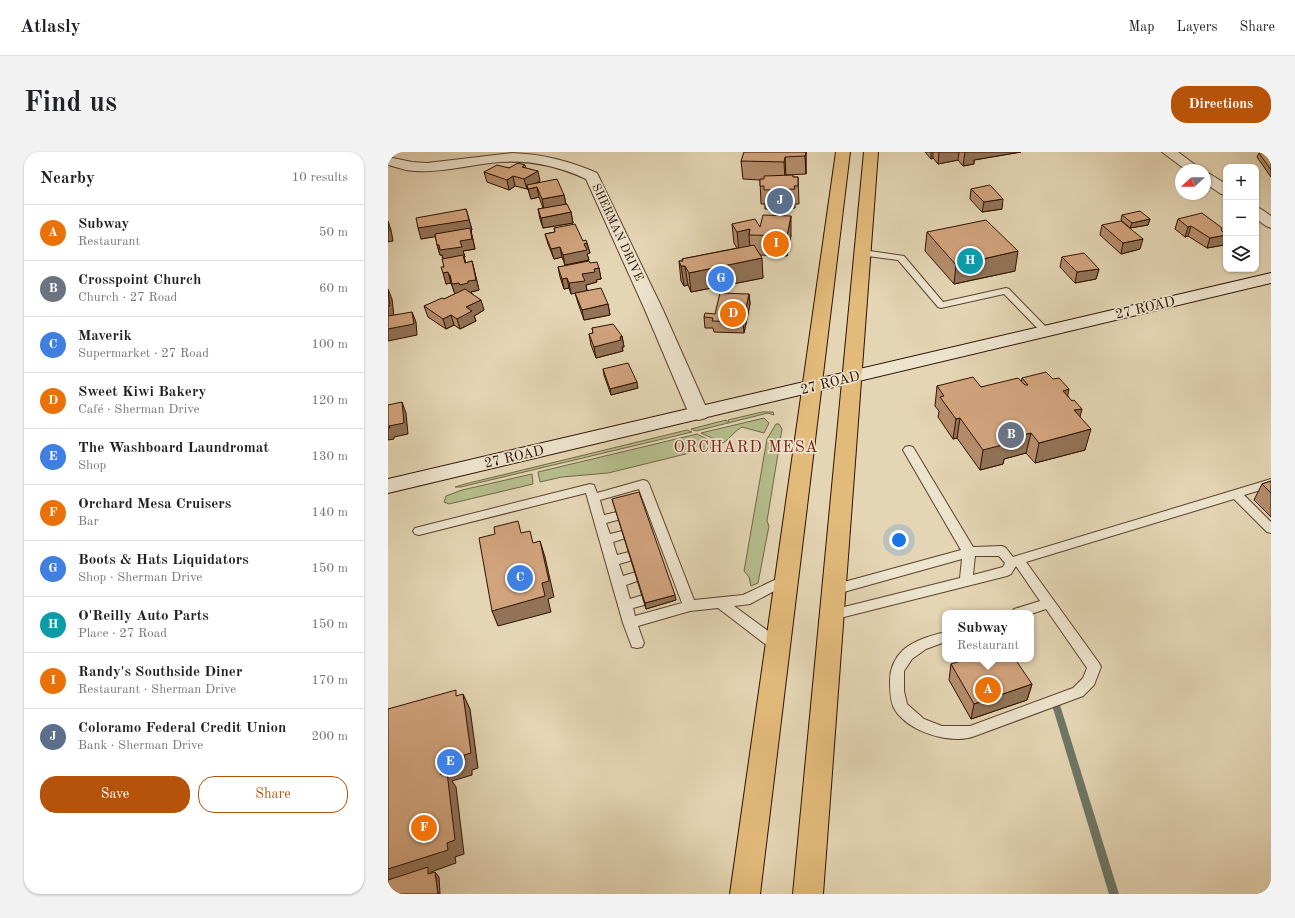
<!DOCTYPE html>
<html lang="en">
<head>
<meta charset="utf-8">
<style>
  body { margin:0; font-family:"Old Standard TT",serif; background:#f2f2f2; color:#202124 }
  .controls { position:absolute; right:12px; top:12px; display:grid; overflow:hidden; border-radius:8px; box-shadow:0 1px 3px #0004 }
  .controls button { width:36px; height:36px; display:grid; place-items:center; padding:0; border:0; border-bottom:1px solid #e0e0e0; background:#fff; color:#202124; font:20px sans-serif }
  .compass { position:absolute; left:787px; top:12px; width:36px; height:36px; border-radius:50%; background:#fff; box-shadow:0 1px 3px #0004; rotate:249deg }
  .you { position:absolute; left:511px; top:388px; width:14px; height:14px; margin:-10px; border:3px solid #fff; border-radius:50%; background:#1a73e8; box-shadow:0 0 0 6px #1a73e833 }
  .badge { display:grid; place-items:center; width:26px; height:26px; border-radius:50%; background:#b45309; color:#fff; font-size:13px; font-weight:700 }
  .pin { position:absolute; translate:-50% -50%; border:2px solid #fff; box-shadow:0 1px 4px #0006 }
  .popup { position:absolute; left:554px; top:458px; width:92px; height:52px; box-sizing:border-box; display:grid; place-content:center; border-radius:8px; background:#fff; filter:drop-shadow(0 1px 3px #0005); font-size:13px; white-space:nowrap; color:#757577 }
  .popup b { font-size:15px; color:#202124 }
  .popup::after { content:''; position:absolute; left:50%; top:100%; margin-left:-8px; border:8px solid transparent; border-top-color:#fff }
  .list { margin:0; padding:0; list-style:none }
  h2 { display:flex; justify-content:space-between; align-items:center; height:52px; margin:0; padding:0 16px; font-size:17px }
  h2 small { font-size:13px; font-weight:400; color:#757577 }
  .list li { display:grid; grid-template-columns:26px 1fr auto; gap:12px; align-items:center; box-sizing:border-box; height:56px; padding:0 16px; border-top:1px solid #e0e0e0 }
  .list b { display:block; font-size:15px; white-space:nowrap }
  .list p { margin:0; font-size:13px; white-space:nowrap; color:#757577 }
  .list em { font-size:13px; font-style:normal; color:#757577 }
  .actions { display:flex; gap:8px; padding:12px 16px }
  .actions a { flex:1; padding:9px 0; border:1px solid #b45309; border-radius:16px; text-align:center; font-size:14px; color:#b45309 }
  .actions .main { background:#b45309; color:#fff }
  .icon { flex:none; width:22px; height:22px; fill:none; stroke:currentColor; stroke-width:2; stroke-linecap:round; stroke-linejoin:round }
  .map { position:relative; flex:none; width:883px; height:742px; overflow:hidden; border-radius:16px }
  header { display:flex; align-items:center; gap:24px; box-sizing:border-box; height:56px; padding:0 20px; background:#fff; border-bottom:1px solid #e0e0e0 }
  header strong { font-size:19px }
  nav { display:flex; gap:22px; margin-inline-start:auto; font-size:14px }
  .intro { display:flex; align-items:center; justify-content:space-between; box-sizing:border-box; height:96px; padding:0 24px }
  h1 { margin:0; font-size:28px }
  .button { padding:10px 18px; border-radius:16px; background:#b45309; color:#fff; font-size:14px; font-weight:700 }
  main { display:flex; gap:24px; padding:0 24px }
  aside { flex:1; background:#fff; border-radius:16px; box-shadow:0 1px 3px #0004 }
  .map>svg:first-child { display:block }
  .green { fill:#b5bd8c; stroke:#726746 }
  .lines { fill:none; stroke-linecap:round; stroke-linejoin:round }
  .stream { fill:#6d7665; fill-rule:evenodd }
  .lane-casing { stroke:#5c422d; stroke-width:2 }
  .street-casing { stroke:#5c422d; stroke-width:2 }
  .secondary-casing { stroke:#2e1100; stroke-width:2 }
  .highway-casing { stroke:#2e1100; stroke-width:2 }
  .lane { fill:#ede4ce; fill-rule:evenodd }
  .street { fill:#ede4ce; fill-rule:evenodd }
  .secondary { fill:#ede4ce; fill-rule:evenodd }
  .highway { fill:#e2ba7a; fill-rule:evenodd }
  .wall { fill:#b58d6c; stroke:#2e1100 }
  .shaded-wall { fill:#937358; stroke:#2e1100 }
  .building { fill:#d2a47e; stroke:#2e1100 }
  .labels { text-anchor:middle; stroke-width:3.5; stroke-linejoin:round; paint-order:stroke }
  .far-street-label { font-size:12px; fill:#2e1100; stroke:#ede4ce }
  .street-label { font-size:14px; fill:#2e1100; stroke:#ede4ce }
  .quarter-label { font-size:16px; letter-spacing:1px; fill:#7a1f14; stroke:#ede4ce }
</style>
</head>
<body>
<header>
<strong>Atlasly</strong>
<nav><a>Map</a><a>Layers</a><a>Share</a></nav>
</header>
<div class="intro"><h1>Find us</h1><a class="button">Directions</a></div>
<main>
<aside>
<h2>Nearby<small>10 results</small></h2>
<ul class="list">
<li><span class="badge" style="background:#e8710a">A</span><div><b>Subway</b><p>Restaurant</p></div><em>50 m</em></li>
<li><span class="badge" style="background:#6b7280">B</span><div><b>Crosspoint Church</b><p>Church · 27 Road</p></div><em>60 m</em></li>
<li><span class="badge" style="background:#3f7fe0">C</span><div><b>Maverik</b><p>Supermarket · 27 Road</p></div><em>100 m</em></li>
<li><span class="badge" style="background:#e8710a">D</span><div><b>Sweet Kiwi Bakery</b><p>Café · Sherman Drive</p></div><em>120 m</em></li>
<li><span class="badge" style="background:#3f7fe0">E</span><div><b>The Washboard Laundromat</b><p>Shop</p></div><em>130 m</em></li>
<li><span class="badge" style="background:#e8710a">F</span><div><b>Orchard Mesa Cruisers</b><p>Bar</p></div><em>140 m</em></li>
<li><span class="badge" style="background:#3f7fe0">G</span><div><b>Boots &amp; Hats Liquidators</b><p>Shop · Sherman Drive</p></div><em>150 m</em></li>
<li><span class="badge" style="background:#0f9aa8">H</span><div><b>O'Reilly Auto Parts</b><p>Place · 27 Road</p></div><em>150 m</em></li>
<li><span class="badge" style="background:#e8710a">I</span><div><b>Randy's Southside Diner</b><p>Restaurant · Sherman Drive</p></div><em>170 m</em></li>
<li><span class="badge" style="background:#5c6f8a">J</span><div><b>Coloramo Federal Credit Union</b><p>Bank · Sherman Drive</p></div><em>200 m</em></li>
</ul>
<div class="actions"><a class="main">Save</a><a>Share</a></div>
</aside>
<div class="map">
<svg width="883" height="742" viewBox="0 0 883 742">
  <rect width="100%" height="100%" fill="#e4d5b4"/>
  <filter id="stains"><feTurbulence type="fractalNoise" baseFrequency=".005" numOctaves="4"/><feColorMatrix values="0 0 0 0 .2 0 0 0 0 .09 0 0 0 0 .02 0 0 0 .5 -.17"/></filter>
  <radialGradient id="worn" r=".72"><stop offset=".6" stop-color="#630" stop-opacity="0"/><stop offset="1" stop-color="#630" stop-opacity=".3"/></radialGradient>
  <g class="green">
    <path d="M385 260 386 263 380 261 308 279 303 277 338 268 339 270H341L340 268 374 260Z"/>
    <path d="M376 266 381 271 376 281 354 275C346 279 342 287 335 291L313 281Z"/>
    <path d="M388 272H391L394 277 379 369 381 374 370 431 363 434 361 425 356 419 379 287Z"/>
    <path d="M299 278 304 280 73 335H67L77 332Z"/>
    <path d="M309 282 331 293 322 296 220 321 174 325 152 330 150 320Z"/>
    <path d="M144 322 145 332 61 352 56 350 58 344 74 338Z"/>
  </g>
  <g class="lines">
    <path class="stream" d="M668 549 671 551 672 553 731 742H721L664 553 665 551Z"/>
    <g class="lane-casing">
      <g id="lane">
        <path d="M475 98 516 104 555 150 618 136 621 137 662 179 657 182 654 181 616 142 553 156 550 155 510 108 472 103 471 101Z"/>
        <path d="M521 294 525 295 585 395 614 394 618 396 625 405 883 327V335L856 343 883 370V381L879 380 846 347 638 410 711 511 713 515 706 533 695 544 587 584C563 593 521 580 507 558 502 550 502 537 502 528 502 517 507 506 515 498 527 488 542 484 557 480V490L538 497 524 507 516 519V539L519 552 536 567 554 574H582L685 536 695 526 699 516 658 457 643 462 624 461 626 457 652 449 628 414 623 422 619 424 444 468 439 467 437 463 439 459 444 458 572 426 574 407 445 443 440 441 439 438 440 435 445 433 573 398 515 298 517 295ZM587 404H611L617 411 615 415 585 423Z"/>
        <path d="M255 328 259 329 261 332 306 448 355 443 395 424 399 422 403 424 405 427 403 430 362 452 346 454 395 490 397 494 395 498 390 499 385 498 330 456 302 459 250 474 256 491 254 495 249 496 244 495 235 471 198 341 31 383 27 382 25 379 27 376 31 375 202 332 206 333 209 341ZM251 337 294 451 247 464 245 456 260 452 261 448 260 444 255 443 242 447 238 433 252 428 254 425 252 422 248 420 235 424 231 412 245 408 247 405 245 402 241 400 229 403 225 390 238 386 240 383 238 380 234 379 222 382 218 371 233 367 235 364 233 361 229 360 216 363 212 348Z"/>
      </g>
    </g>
    <g class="street-casing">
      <g id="street">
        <path d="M774 0H790L814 18H798Z"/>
        <path d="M124 1C154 2 182 9 209 21L275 158 321 262 318 266 311 268 304 266 301 262 257 158 198 27C170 14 142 8 112 10 84 12 55 21 27 19 18 19 9 15 0 13V5L24 10 39 11Z"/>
        <path d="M817 21 822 22 838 32V43L833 42 817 31Z"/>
        <path d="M868 55 873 57 883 64V76L878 74 868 67Z"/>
      </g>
    </g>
    <g class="secondary-casing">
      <path id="secondary" d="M883 121V131L0 341V327Z"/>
    </g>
    <g class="highway-casing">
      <g id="highway">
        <path d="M448 0H462L372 742H342Z"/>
        <path d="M476 0H490L435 742H405Z"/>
      </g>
    </g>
    <use href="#lane" class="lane"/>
    <use href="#street" class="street"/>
    <use href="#secondary" class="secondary"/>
    <use href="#highway" class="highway"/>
  </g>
  <g class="wall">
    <path d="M398 0H418V22L398 23 405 25H410L411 52H407V56L377 57V52H373L372 28 355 27 353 9Z"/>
    <path d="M537 0H633L586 8V12L575 14 570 8 550 12 545 6 543 7Z"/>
    <path d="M871 1 883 4V25L869 5Z"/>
    <path d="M137 13 138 16 152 29 149 31 176 43 178 52 183 60 185 71 155 76 152 67 150 57 155 56 151 45 143 47 140 37H139L127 34 121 38 99 30 96 20Z"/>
    <path d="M583 37 614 57 594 60 582 47Z"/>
    <path d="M78 57 84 78 83 79 87 97 75 99 77 105H76L78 111 84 109 91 138 83 140 84 142 96 158 86 164 88 169 72 177 66 173 58 177 40 165 36 154 56 147 67 142 63 131 58 132 55 107 54 103H52L47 84 33 87Z"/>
    <path d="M734 63 762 67 760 73 742 76 733 68Z"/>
    <path d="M790 67 833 78 836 93 819 96 800 84 797 85 787 77Z"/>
    <path d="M344 72 372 75 403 83 399 104 372 103 375 126 303 140 300 133 296 134 293 129 291 109H295L294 107 349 96 346 91Z"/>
    <path d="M714 73 752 97 733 102 712 83Z"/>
    <path d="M166 76 199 91 202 101 199 102 201 108 177 113 174 105 166 107 160 92 157 82 167 80Z"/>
    <path d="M539 80 627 119 566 132 537 99Z"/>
    <path d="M674 105 711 117 708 127 687 131 672 115Z"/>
    <path d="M202 111 211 116 213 127 208 128 209 130 198 133 199 138 220 152 222 163 196 168 190 151 187 141 183 142 181 136 176 137 172 125 170 115Z"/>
    <path d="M361 142 362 152 356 181 326 180 325 176H317L316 165 327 162Z"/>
    <path d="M204 176 234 184 236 195H234L235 199 208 206 203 193 201 182 205 181Z"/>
    <path d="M215 217 250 236 223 243 216 223Z"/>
    <path d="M634 226 680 244 692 265 697 298 647 311 638 301 616 307 615 312 592 318 569 286 565 287 550 265 551 259 547 254 549 234 593 235 633 229Z"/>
    <path d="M883 329V365L866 348 874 332Z"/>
    <path d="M224 347 288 448 258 457Z"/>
    <path d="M563 512 644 532 639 548 583 567 561 528Z"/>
  </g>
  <g class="shaded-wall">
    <path d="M418 0V22L417 4Z"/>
    <path d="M543 0H545V6L543 7Z"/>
    <path d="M551 0H571L570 8 550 12Z"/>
    <path d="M577 0H633L586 8V12L575 14Z"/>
    <path d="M397 5 398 23 397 28 396 10Z"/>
    <path d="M150 19 152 29 140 36 139 33 140 37H139L136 27Z"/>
    <path d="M125 24 127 34 121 38 119 28Z"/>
    <path d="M149 35 151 45 143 47 140 37Z"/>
    <path d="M176 43 178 53 156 57 154 47Z"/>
    <path d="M615 47 614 57 594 60 596 50Z"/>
    <path d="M78 57 84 78 83 79 87 97 75 99 77 105H76L78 113 56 109 54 103H52L49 93 72 89 83 79 33 87 30 76Z"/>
    <path d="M183 60 185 71 155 76 153 66Z"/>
    <path d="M403 64V83L399 104V84Z"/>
    <path d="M762 67 760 73 742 76 744 71Z"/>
    <path d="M0 69 3 78 5 89 0 90Z"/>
    <path d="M803 74 800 84 797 85 800 75Z"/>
    <path d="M362 77 361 83 362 97 351 99 349 80Z"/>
    <path d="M838 83V85L836 93 819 96 822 86Z"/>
    <path d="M755 87 752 97 733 102 735 91Z"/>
    <path d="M199 91 202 101 199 102 201 108 177 113 175 103 196 92Z"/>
    <path d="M172 95 174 105 166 107 163 97Z"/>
    <path d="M630 99 627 119 566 132 568 113Z"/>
    <path d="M374 106 375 126 303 140 301 121Z"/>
    <path d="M84 109 91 138 83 140 84 142 67 143 61 123H62L71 131 80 129Z"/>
    <path d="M293 114H297L300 133 296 134Z"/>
    <path d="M211 116 213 127 208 128 209 130 198 133 199 139 183 142 181 131 194 122 206 117Z"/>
    <path d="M711 117 708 127 687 131 689 120Z"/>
    <path d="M60 120 63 131 58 132 55 121Z"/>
    <path d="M179 126 181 136 176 137 174 127Z"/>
    <path d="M0 137 4 147 6 164 0 165Z"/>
    <path d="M361 142 362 152 356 181 355 170Z"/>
    <path d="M93 148 96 158 86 164 88 169 72 177 69 167 78 155Z"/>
    <path d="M220 152 222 163 196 168 194 158Z"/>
    <path d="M24 160 28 170 29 183 0 189V177Z"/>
    <path d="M63 163 66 173 58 177 55 167Z"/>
    <path d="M234 184 236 195H234L235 199 208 206 206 195Z"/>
    <path d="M249 230 250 236 223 243 222 237Z"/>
    <path d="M681 237 677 258 675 239Z"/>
    <path d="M14 250 18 261 20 282 6 285V287L0 288V276Z"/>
    <path d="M694 257 689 277 686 258Z"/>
    <path d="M572 266 569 286 565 287 568 267Z"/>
    <path d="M703 277 697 298 647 311 651 291Z"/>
    <path d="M643 281 638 301 616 307 615 312 592 318 595 298 615 288Z"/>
    <path d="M152 389 157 405 166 445 160 447 163 460 110 474 104 459 154 431Z"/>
    <path d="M287 443 288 448 258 457 257 451Z"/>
    <path d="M644 532 639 548 583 567 586 552Z"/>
    <path d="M75 542 82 557 90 616 84 618V623L64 629 68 635 76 702 67 705 68 711 43 720 44 727 0 734V717L59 691 52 616 76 603Z"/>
    <path d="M47 720 51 725 52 742H50Z"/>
  </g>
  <g class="building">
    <path d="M356 0H418L417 4 397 5 396 10 353 9Z"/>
    <path d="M880 0 883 4V18L871 1Z"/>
    <path d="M130 11 137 13 134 15 150 19 136 27 125 24 119 28 96 20 109 13 121 16Z"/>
    <path d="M405 23V25H410V34H406L407 37 376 38V34H372V27H376V24Z"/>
    <path d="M169 27 176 43 154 47 149 35 140 37 139 33Z"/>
    <path d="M602 33 615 47 596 50 583 37Z"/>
    <path d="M179 52 183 60 153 66 150 57Z"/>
    <path d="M78 57 81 68 30 76 28 66Z"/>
    <path d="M752 59 762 67 744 71 734 63Z"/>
    <path d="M814 61 834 76 833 78 838 82V83L822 86 803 74 800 75 790 67Z"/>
    <path d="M375 63 403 64 399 84 361 83 362 77 349 80 344 72 367 67 372 75Z"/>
    <path d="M598 68 630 99 568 113 539 80Z"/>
    <path d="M733 69 755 87 735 91 714 73Z"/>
    <path d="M0 70 1 79H0Z"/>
    <path d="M187 72 195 89 198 88 199 91 196 92 199 98 175 103 172 95 163 97 157 82 167 80 166 76Z"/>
    <path d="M82 76 84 87 72 89 74 95 52 98 51 93H49L47 82Z"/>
    <path d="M366 93 374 106 301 121 297 114H293L291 109H295L294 107Z"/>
    <path d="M696 101 711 117 689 120 674 105Z"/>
    <path d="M75 103 77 111 84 109 88 128 80 129V131L72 133 71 131 64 132 62 123H61L60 120 55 121 53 115H56L54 107Z"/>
    <path d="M201 109 202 111 209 110 211 116 206 117 207 120 194 122 197 129 181 131 179 126 174 127 170 115Z"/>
    <path d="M213 136 220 152 194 158 187 141Z"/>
    <path d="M77 137 93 148 78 155 84 159 69 167 63 163 55 167 36 154 54 146 56 147Z"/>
    <path d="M0 138 2 154H0Z"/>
    <path d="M332 141 361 142 355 170 324 169 325 166 316 165 317 161 327 162Z"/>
    <path d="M24 160 26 172 0 177V164Z"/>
    <path d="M225 172 234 184 232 185 233 188 206 195 201 182 205 181 204 176Z"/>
    <path d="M240 211 249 230 222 237 215 217Z"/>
    <path d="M658 220 665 227 671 226 681 237 675 239 684 249 686 248 694 257 686 258 703 277 651 291 643 281 615 288 618 292 595 298 572 266 568 267 552 245 556 244 549 234 585 225 593 235 630 226 637 233H640L634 226Z"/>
    <path d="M14 250 16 271 1 274 2 276H0V253Z"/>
    <path d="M883 329V341L874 332Z"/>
    <path d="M251 340 287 443 257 451 224 347Z"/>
    <path d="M130 369 133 381 142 379 145 391 152 389 161 429 154 431 157 444 104 459 91 386 107 382 106 375Z"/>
    <path d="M579 507H627L644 532 586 552 563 512Z"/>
    <path d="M68 538V544L75 542 83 601 76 603 77 608 52 616 53 623 59 620 67 688 59 691 60 698 0 717V557Z"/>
    <path d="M40 715V722L47 720 50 742H0V728Z"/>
  </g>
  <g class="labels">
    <g class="far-street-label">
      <text transform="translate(230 80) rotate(65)" y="4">SHERMAN DRIVE</text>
    </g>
    <g class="street-label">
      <text transform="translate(757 155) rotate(-13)" y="5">27 ROAD</text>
      <text transform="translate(442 230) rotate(-14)" y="5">27 ROAD</text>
      <text transform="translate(126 304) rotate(-13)" y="5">27 ROAD</text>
    </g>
    <g class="quarter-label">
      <text x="358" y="300">ORCHARD MESA</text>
    </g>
  </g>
  <rect width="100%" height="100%" filter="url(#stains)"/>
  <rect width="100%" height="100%" fill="url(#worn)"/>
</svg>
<div class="controls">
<button>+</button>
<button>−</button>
<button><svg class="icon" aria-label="layers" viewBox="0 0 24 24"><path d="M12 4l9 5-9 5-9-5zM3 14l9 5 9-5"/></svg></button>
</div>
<svg class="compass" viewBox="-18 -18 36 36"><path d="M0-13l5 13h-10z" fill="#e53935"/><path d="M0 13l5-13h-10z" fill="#757577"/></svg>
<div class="you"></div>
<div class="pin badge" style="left:600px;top:538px;background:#e8710a">A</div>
<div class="popup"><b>Subway</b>Restaurant</div>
<div class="pin badge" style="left:623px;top:283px;background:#6b7280">B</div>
<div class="pin badge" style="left:132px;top:426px;background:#3f7fe0">C</div>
<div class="pin badge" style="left:345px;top:162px;background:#e8710a">D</div>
<div class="pin badge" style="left:62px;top:610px;background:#3f7fe0">E</div>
<div class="pin badge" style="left:36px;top:676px;background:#e8710a">F</div>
<div class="pin badge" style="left:333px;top:127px;background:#3f7fe0">G</div>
<div class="pin badge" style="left:582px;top:109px;background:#0f9aa8">H</div>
<div class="pin badge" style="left:388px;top:92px;background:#e8710a">I</div>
<div class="pin badge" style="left:392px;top:49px;background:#5c6f8a">J</div>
</div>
</main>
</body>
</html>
